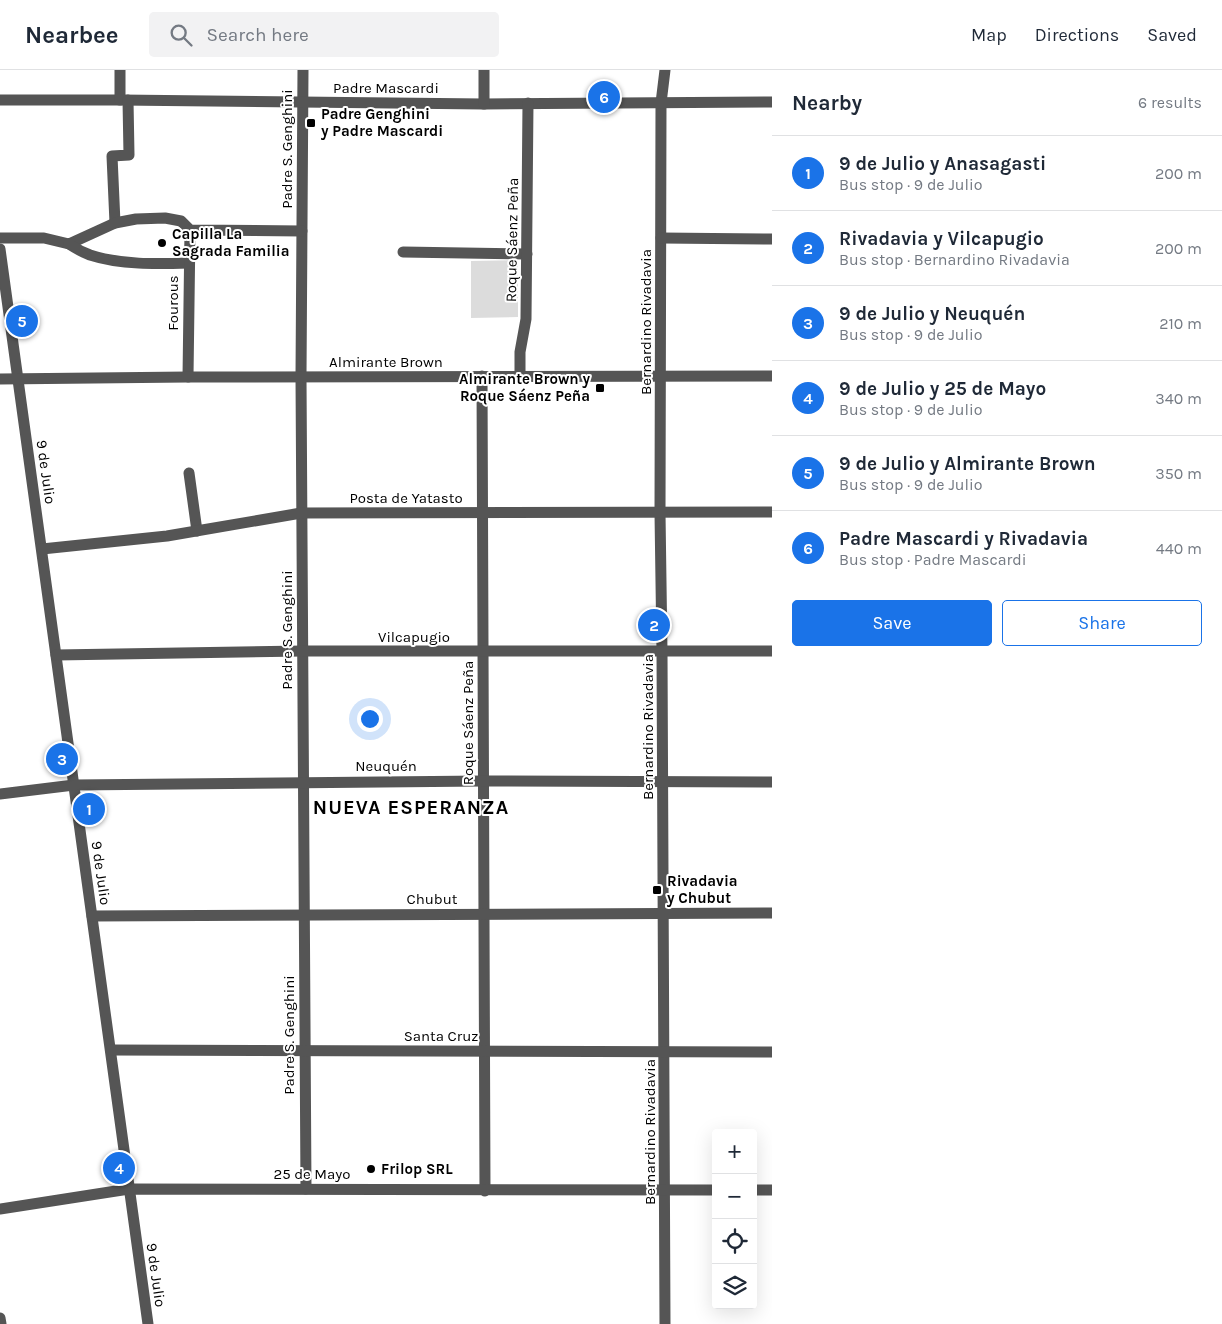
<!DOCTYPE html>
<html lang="en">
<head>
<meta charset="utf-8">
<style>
  body { margin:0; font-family:Karla,sans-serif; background:#f2f2f3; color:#1f2937 }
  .controls { position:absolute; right:15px; bottom:15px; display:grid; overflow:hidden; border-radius:5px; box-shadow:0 5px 20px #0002 }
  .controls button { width:45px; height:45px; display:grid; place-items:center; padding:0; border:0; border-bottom:1px solid #e0e1e3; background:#fff; color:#1f2937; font:25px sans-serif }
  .you { position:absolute; left:369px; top:648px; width:18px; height:18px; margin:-12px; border:4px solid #fff; border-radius:50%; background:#1a73e8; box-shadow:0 0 0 8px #1a73e833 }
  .badge { display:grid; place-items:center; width:32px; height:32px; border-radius:50%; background:#1a73e8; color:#fff; font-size:16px; font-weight:700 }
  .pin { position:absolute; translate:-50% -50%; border:2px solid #fff; box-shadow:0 1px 5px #0006 }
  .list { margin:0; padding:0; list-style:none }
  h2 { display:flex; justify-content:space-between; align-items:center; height:65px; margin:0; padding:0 20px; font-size:21px }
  h2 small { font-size:16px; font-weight:400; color:#747a83 }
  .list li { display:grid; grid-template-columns:32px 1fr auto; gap:15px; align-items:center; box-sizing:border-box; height:75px; padding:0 20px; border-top:1px solid #e0e1e3 }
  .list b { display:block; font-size:19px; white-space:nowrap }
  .list p { margin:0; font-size:16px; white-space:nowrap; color:#747a83 }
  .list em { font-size:16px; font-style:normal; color:#747a83 }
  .actions { display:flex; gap:10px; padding:15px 20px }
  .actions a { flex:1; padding:11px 0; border:1px solid #1a73e8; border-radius:5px; text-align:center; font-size:18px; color:#1a73e8 }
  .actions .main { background:#1a73e8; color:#fff }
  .icon { flex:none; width:28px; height:28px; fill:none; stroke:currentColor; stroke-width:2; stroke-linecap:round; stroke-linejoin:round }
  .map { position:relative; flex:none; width:772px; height:1254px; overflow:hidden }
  header { display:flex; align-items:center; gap:30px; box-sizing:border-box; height:70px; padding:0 25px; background:#fff; border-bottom:1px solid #e0e1e3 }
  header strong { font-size:24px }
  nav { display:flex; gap:28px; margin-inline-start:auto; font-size:18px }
  .search { width:350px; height:45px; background:#f2f2f3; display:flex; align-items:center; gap:12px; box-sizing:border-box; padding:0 18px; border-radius:5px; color:#747a83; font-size:19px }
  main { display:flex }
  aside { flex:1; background:#fff }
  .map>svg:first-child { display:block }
  .green { fill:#dcdcdc }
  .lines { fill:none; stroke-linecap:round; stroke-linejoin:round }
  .minor { stroke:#555; stroke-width:11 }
  .poi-dot { fill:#000; stroke:#fff; stroke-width:2 }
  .labels { text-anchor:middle; stroke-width:4; stroke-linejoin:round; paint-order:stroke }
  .street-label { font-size:15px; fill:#000; stroke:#fff }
  .poi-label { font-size:15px; font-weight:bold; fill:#000; stroke:#fff; text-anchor:start }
  .district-label { font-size:20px; font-weight:bold; letter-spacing:1px; fill:#000; stroke:#fff }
</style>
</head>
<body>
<header>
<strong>Nearbee</strong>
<div class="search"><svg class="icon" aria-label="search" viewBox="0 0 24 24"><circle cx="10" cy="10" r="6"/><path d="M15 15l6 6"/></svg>Search here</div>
<nav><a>Map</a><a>Directions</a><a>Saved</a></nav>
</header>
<main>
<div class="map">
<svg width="772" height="1254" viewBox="0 0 772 1254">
  <rect width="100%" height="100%" fill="#fff"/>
  <path class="green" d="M518 190V247L471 248V191Z"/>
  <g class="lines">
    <g class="minor">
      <path d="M303 0 301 307 306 1119"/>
      <path d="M665 0 661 33 660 443 662 581 665 1254"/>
      <path d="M0 30H120L484 34 772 32"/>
      <path d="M120 30V0"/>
      <path d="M484 34V0"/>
      <path d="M115 153 112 86 129 85 128 30"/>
      <path d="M0 168H44L69 174 115 153 136 149 165 148 181 151 190 160 302 161"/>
      <path d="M661 168 772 169"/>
      <path d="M69 174C75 178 82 182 90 185 121 195 156 194 189 193"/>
      <path d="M0 179 148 1254"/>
      <path d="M403 182 527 184"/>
      <path d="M482 306 485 1121"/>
      <path d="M520 306V282L526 249 528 33"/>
      <path d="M188 307 190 160"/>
      <path d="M0 309 188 307 772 306"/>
      <path d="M189 403 197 461"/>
      <path d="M42 479 167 466 301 443 772 442"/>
      <path d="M56 585 303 581H772"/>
      <path d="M0 724 74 715 483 711 772 712"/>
      <path d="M92 846 772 843"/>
      <path d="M111 980 772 982"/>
      <path d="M753 1120H772"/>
      <path d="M0 1139 129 1119 716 1120"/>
      <path d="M0 1248 1 1254"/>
    </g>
  </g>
  <g class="poi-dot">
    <rect x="306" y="48" width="10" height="10" rx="2.5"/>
    <circle cx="162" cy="173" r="5"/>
    <rect x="595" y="313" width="10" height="10" rx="2.5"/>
    <rect x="652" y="815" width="10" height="10" rx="2.5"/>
    <circle cx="371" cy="1099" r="5"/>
  </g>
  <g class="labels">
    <g class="street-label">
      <text x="386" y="23">Padre Mascardi</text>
      <text transform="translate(287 79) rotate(-90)" y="5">Padre S. Genghini</text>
      <text transform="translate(512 170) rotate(-89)" y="5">Roque Sáenz Peña</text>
      <text transform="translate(173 233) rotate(-90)" y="5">Fourous</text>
      <text transform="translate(646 252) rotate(-90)" y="5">Bernardino Rivadavia</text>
      <text x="386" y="297">Almirante Brown</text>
      <text transform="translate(46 402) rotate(82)" y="5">9 de Julio</text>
      <text x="406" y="433">Posta de Yatasto</text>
      <text transform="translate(287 560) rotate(-90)" y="5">Padre S. Genghini</text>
      <text x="414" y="572">Vilcapugio</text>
      <text transform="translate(468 653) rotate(-90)" y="5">Roque Sáenz Peña</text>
      <text transform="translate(648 657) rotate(-90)" y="5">Bernardino Rivadavia</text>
      <text x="386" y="701">Neuquén</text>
      <text transform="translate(101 803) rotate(82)" y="5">9 de Julio</text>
      <text x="432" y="834">Chubut</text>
      <text transform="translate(289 965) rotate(-90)" y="5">Padre S. Genghini</text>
      <text x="441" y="971">Santa Cruz</text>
      <text transform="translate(650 1062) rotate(-90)" y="5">Bernardino Rivadavia</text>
      <text x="312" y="1109">25 de Mayo</text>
      <text transform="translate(156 1205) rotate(82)" y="5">9 de Julio</text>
    </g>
    <g class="poi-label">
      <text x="321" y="49">Padre Genghini<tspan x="321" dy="17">y Padre Mascardi</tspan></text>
      <text x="172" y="169">Capilla La<tspan x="172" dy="17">Sagrada Familia</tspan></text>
      <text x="590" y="314" text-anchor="end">Almirante Brown y<tspan x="590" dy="17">Roque Sáenz Peña</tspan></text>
      <text x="667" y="816">Rivadavia<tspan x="667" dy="17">y Chubut</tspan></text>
      <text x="381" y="1104">Frilop SRL</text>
    </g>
    <g class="district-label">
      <text x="411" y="744">NUEVA ESPERANZA</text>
    </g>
  </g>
</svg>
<div class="controls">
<button>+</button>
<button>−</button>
<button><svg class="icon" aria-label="locate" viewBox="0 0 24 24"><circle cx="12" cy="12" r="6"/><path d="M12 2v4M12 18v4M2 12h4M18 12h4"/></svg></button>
<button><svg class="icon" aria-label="layers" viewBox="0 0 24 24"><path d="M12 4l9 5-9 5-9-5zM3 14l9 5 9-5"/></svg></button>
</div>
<div class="you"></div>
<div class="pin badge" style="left:89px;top:739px">1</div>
<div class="pin badge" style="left:654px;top:555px">2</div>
<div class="pin badge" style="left:62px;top:689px">3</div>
<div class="pin badge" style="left:119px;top:1098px">4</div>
<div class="pin badge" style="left:22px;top:251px">5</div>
<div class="pin badge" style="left:604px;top:27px">6</div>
</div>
<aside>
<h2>Nearby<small>6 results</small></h2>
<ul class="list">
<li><span class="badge">1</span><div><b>9 de Julio y Anasagasti</b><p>Bus stop · 9 de Julio</p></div><em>200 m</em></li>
<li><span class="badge">2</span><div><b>Rivadavia y Vilcapugio</b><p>Bus stop · Bernardino Rivadavia</p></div><em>200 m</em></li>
<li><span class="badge">3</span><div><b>9 de Julio y Neuquén</b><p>Bus stop · 9 de Julio</p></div><em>210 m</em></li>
<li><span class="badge">4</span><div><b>9 de Julio y 25 de Mayo</b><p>Bus stop · 9 de Julio</p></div><em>340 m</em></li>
<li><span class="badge">5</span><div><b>9 de Julio y Almirante Brown</b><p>Bus stop · 9 de Julio</p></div><em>350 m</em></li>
<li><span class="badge">6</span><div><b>Padre Mascardi y Rivadavia</b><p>Bus stop · Padre Mascardi</p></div><em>440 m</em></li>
</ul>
<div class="actions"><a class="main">Save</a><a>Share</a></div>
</aside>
</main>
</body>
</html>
